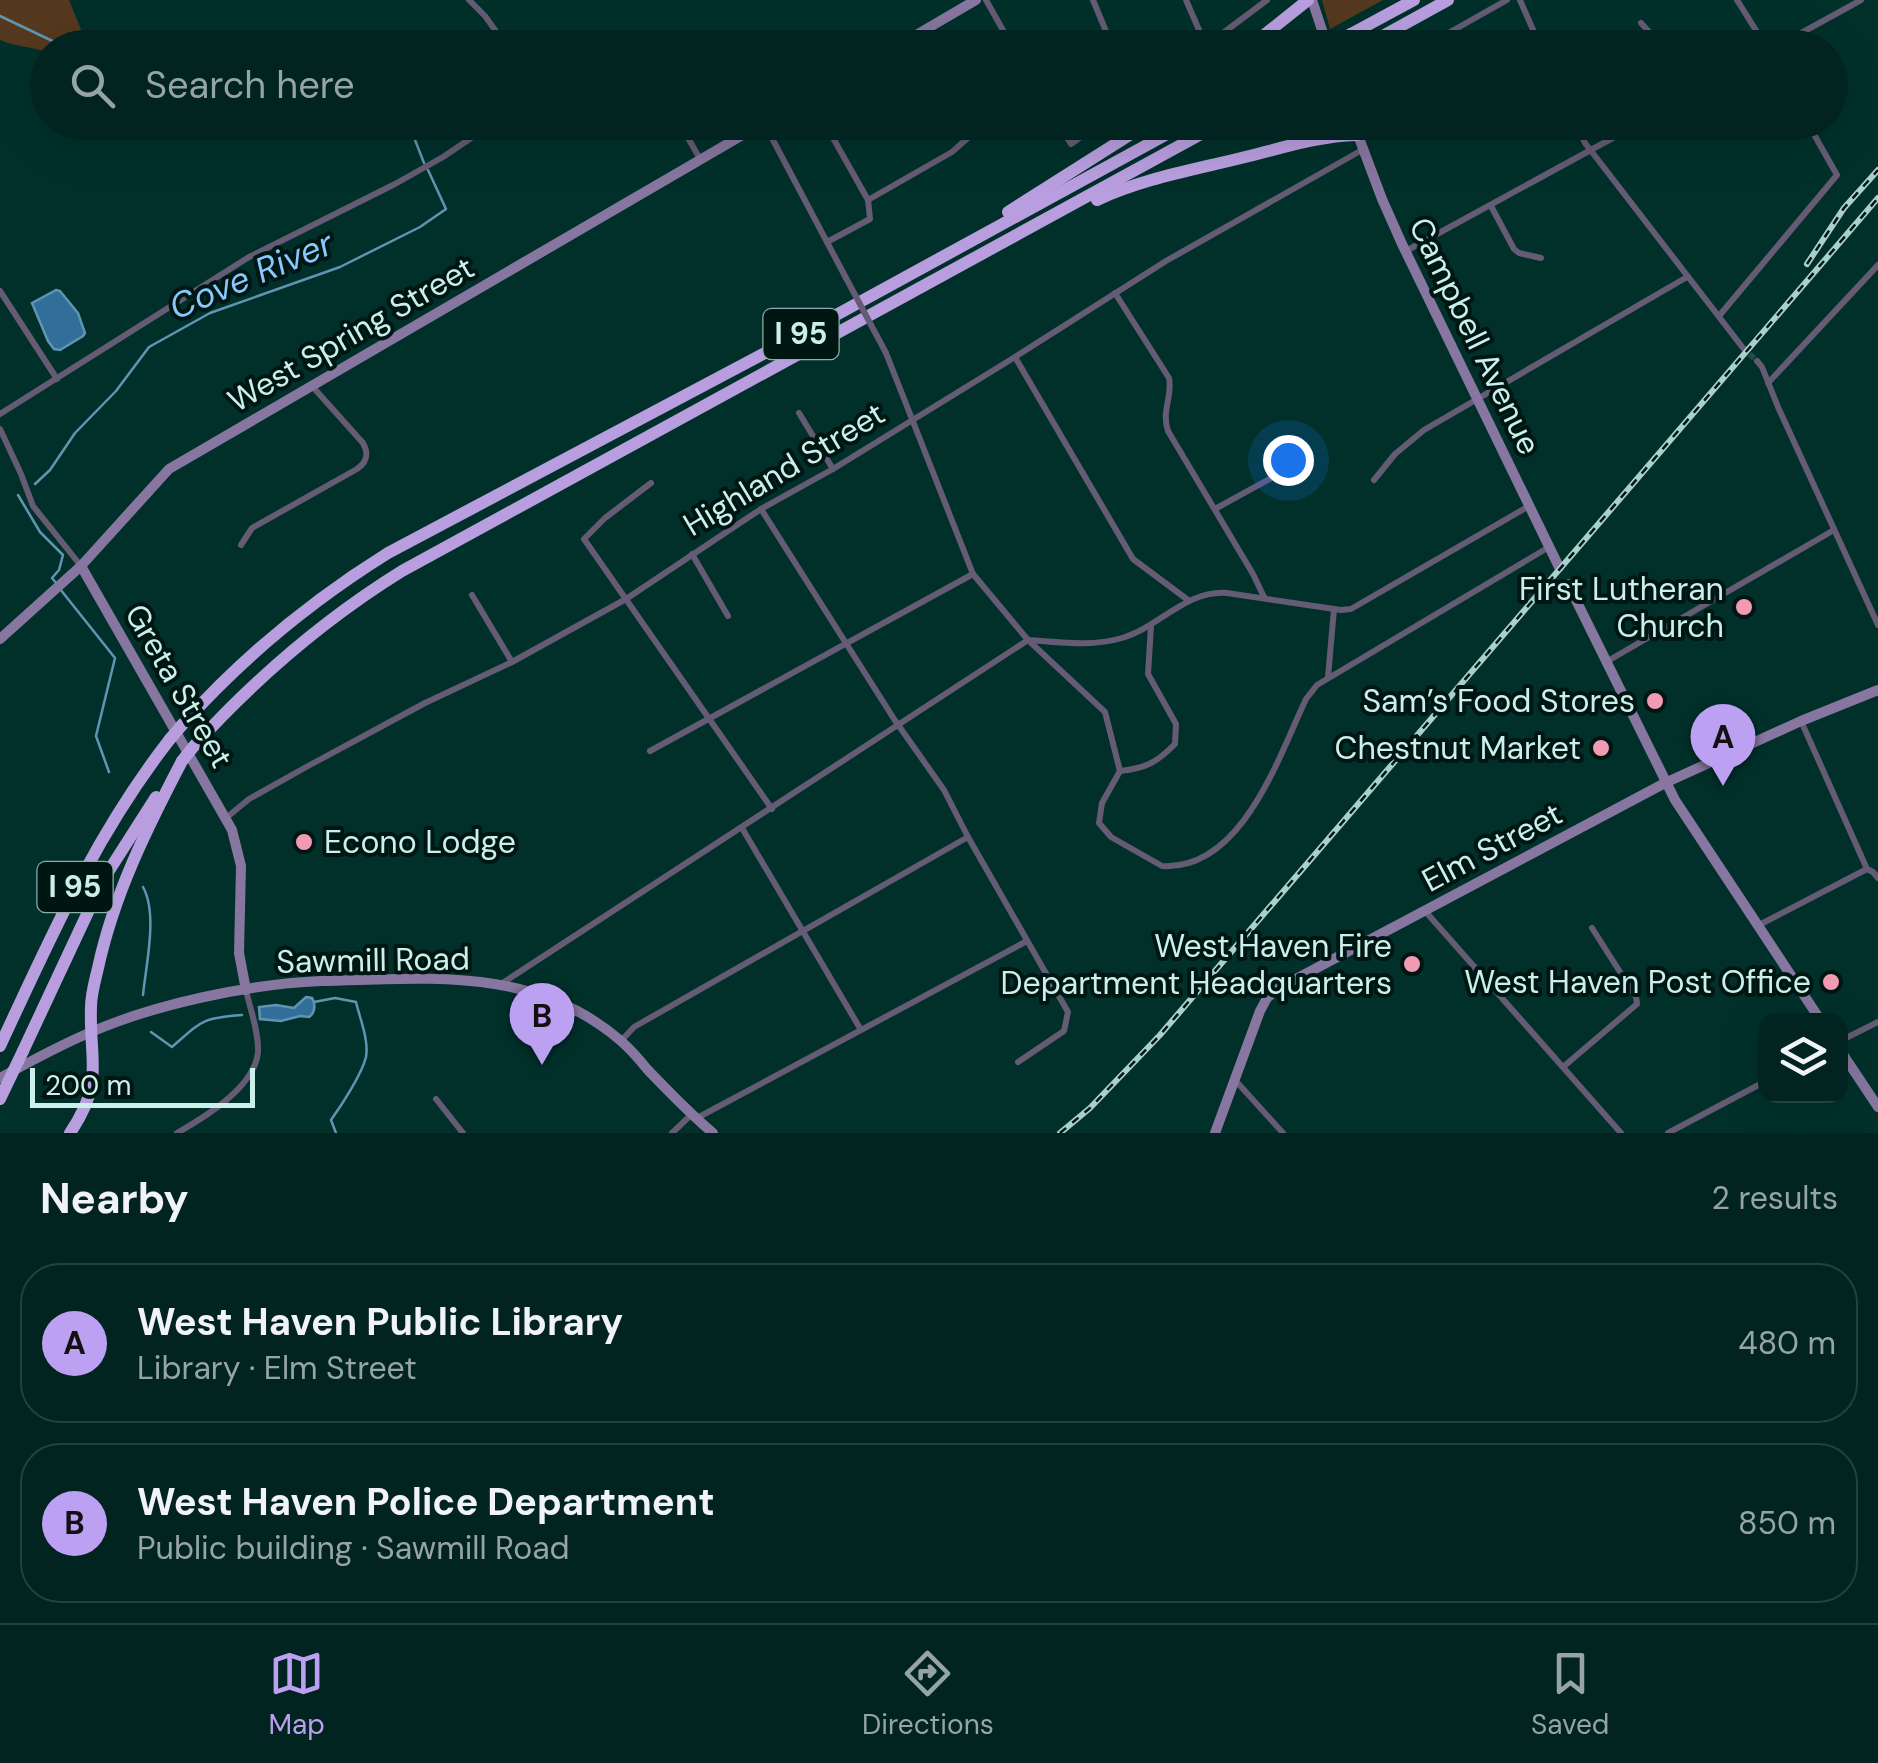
<!DOCTYPE html>
<html lang="en">
<head>
<meta charset="utf-8">
<style>
  body { margin:0; font-family:"DM Sans",sans-serif; background:#0f302d; color:#f1f3f6 }
  .controls { position:absolute; right:30px; bottom:30px; display:grid; overflow:hidden; border-radius:20px; box-shadow:0 10px 40px #0002 }
  .controls button { width:90px; height:90px; display:grid; place-items:center; padding:0; border:0; border-bottom:2px solid #23413e; background:#012420; color:#f1f3f6; font:50px sans-serif }
  .scale { position:absolute; left:30px; bottom:25px; width:225px; box-sizing:border-box; padding-left:10px; border:5px solid #caf0e9; border-top:0; font-size:28px; line-height:35px; white-space:nowrap; color:#caf0e9; -webkit-text-stroke:8px #001613; paint-order:stroke }
  .you { position:absolute; left:1288px; top:460px; width:35px; height:35px; margin:-25px; border:8px solid #fff; border-radius:50%; background:#1a73e8; box-shadow:0 0 0 15px #1a73e833 }
  .badge { display:grid; place-items:center; width:65px; height:65px; border-radius:50%; background:#bca0f2; color:#111; font-size:32px; font-weight:700 }
  .pin { position:absolute; translate:-50% -82px; filter:drop-shadow(0 2px 5px #0008) }
  .pin::after { content:''; position:absolute; top:52px; width:35px; height:30px; background:inherit; clip-path:polygon(0 0,100% 0,50% 100%) }
  .list { margin:0; padding:0; list-style:none }
  h2 { display:flex; justify-content:space-between; align-items:center; height:130px; margin:0; padding:0 40px; font-size:42px }
  h2 small { font-size:32px; font-weight:400; color:#96a4a5 }
  .list li { display:grid; grid-template-columns:65px 1fr auto; gap:30px; align-items:center; box-sizing:border-box; height:160px; margin:0 20px 20px; padding:0 20px; border:2px solid #23413e; border-radius:40px }
  .list b { display:block; font-size:38px; white-space:nowrap }
  .list p { margin:0; font-size:32px; white-space:nowrap; color:#96a4a5 }
  .list em { font-size:32px; font-style:normal; color:#96a4a5 }
  .icon { flex:none; width:55px; height:55px; fill:none; stroke:currentColor; stroke-width:2; stroke-linecap:round; stroke-linejoin:round }
  .map { position:relative; flex:none; width:1878px; height:1133px; overflow:hidden }
  .search { position:absolute; background:#012420; box-shadow:0 10px 40px #0002; left:30px; right:30px; top:30px; height:110px; display:flex; align-items:center; gap:25px; box-sizing:border-box; padding:0 35px; border-radius:55px; color:#96a4a5; font-size:38px }
  .sheet { height:490px; background:#012420 }
  nav { display:flex; justify-content:space-around; align-items:center; box-sizing:border-box; height:140px; border-top:2px solid #23413e; background:#012420; font-size:28px; color:#96a4a5 }
  nav a { display:grid; justify-items:center; gap:5px }
  nav .on { color:#bca0f2 }
  .map>svg:first-child { display:block }
  .green { fill:#55391e }
  .water { fill:#326e9a; stroke:#6095b2; stroke-width:2.5 }
  .lines { fill:none; stroke-linecap:round; stroke-linejoin:round }
  .stream { stroke:#6095b2; stroke-width:2.5 }
  .street-tunnel { stroke:#1f4d48; stroke-width:6; stroke-dasharray:6 3; stroke-linecap:butt }
  .street { stroke:#655b74; stroke-width:6 }
  .secondary { stroke:#87769f; stroke-width:10 }
  .highway { stroke:#b89ede; stroke-width:12 }
  .rail-casing { stroke:#a9d0ca; stroke-width:6 }
  .rail { stroke:#001613; stroke-width:2.5; stroke-dasharray:8; stroke-linecap:butt }
  .street-bridge { stroke:#655b74; stroke-width:6 }
  .highway-bridge { stroke:#b89ede; stroke-width:12 }
  .poi-dot { fill:#f19ab1; stroke:#001613; stroke-width:4 }
  .labels { text-anchor:middle; stroke-width:8; stroke-linejoin:round; paint-order:stroke }
  .shield { fill:#001613; stroke:#8dafa9; stroke-width:2.5 }
  .shield-label { font-size:30px; font-weight:bold; fill:#caf0e9 }
  .street-label { font-size:32px; fill:#caf0e9; stroke:#001613 }
  .poi-label { font-size:32px; fill:#caf0e9; stroke:#001613; text-anchor:end }
  .water-label { font-size:35px; font-style:italic; fill:#87c9fc; stroke:#001613 }
</style>
</head>
<body>
<div class="map">
<svg width="1878" height="1133" viewBox="0 0 1878 1133">
  <rect width="100%" height="100%" fill="#01302b"/>
  <g class="green">
    <path d="M0 0H69L82 32 93 47 48 48 47 52C32 47 17 47 0 40Z"/>
    <path d="M1322 0H1383L1330 29Z"/>
  </g>
  <g class="water">
    <path d="M56 290 60 291 78 313 85 333 83 336 60 350 54 349 48 341 32 303Z"/>
    <path d="M306 997 312 998C316 1004 315 1013 309 1017L300 1016 281 1021 260 1019 259 1007 276 1005 294 1008Z"/>
  </g>
  <g class="lines">
    <g class="stream">
      <path d="M0 16 63 46 72 48"/>
      <path d="M408 122 424 163"/>
      <path d="M35 484 50 470 75 433 116 391 149 347 210 313 340 267 420 227 446 209 428 170"/>
      <path d="M18 495 40 532 63 555 59 570 52 578 56 583"/>
      <path d="M60 589 115 658 96 736 109 772"/>
      <path d="M143 995C146 964 158 914 143 887"/>
      <path d="M314 1002 335 998 356 1002C360 1019 369 1040 366 1057 362 1074 341 1106 331 1120L336 1133"/>
      <path d="M151 1032 172 1047C202 1021 201 1018 242 1015"/>
    </g>
    <path class="street-tunnel" d="M1743 348 1757 361"/>
    <g class="street">
      <path d="M469 0 485 16 508 48"/>
      <path d="M986 0 1013 48"/>
      <path d="M1093 0 1113 48"/>
      <path d="M1186 0 1206 46"/>
      <path d="M1520 0 1541 48"/>
      <path d="M1737 0 1767 48"/>
      <path d="M1641 23 1653 36 1659 48"/>
      <path d="M601 48C614 38 624 32 635 48"/>
      <path d="M1203 48 1267 0"/>
      <path d="M1422 48 1507 0"/>
      <path d="M1774 48 1861 0"/>
      <path d="M679 122 700 159"/>
      <path d="M824 122 868 200 870 219 827 242"/>
      <path d="M1057 122 1071 144 1102 122"/>
      <path d="M1576 122 1585 143 1743 348"/>
      <path d="M764 123 846 278"/>
      <path d="M868 200 952 152 970 136 995 122"/>
      <path d="M1491 206 1514 249 1519 253 1541 258"/>
      <path d="M1406 251 1642 122"/>
      <path d="M0 291 57 379"/>
      <path d="M1115 293 1169 378C1173 397 1161 410 1168 431L1253 574 1264 597"/>
      <path d="M1719 316 1837 175 1807 122"/>
      <path d="M886 353 973 574 1028 640 1105 712 1120 771C1146 768 1156 763 1175 744L1176 724 1148 674 1151 626"/>
      <path d="M1015 357 1133 559 1188 600"/>
      <path d="M1757 361 1762 367 1778 407 1878 625"/>
      <path d="M1768 383 1878 265"/>
      <path d="M799 413 833 469"/>
      <path d="M0 414 249 257 395 184 443 157 495 122"/>
      <path d="M0 429 21 474 33 506 81 566"/>
      <path d="M1374 480 1395 454 1424 430 1687 277"/>
      <path d="M651 483 605 518 584 539 772 809"/>
      <path d="M761 509 894 719 944 790 968 837 1068 1012 1064 1031 1018 1062"/>
      <path d="M1215 509 1286 470"/>
      <path d="M241 545 252 528 357 469C367 462 369 454 363 443L312 386"/>
      <path d="M692 554 728 616"/>
      <path d="M472 595 512 662"/>
      <path d="M1606 662 1834 530"/>
      <path d="M1328 677 1334 609"/>
      <path d="M1801 721 1867 869 1873 872 1878 878"/>
      <path d="M650 751 973 574"/>
      <path d="M1120 771 1102 803 1099 823 1111 837 1162 866C1242 871 1279 756 1306 699L1317 685 1549 547"/>
      <path d="M226 818 249 799 308 766 425 703 512 662 626 599 761 509 833 469 1015 357 1166 261 1362 150"/>
      <path d="M742 828 861 1030"/>
      <path d="M1425 911 1621 1133"/>
      <path d="M1759 925 1867 869"/>
      <path d="M501 984 1028 640C1059 642 1092 647 1122 638 1160 627 1185 590 1227 593L1341 610 1351 609 1529 506"/>
      <path d="M621 1041 634 1027 968 837"/>
      <path d="M1840 1041 1878 1022"/>
      <path d="M1563 1067 1637 1004 1636 997 1592 928"/>
      <path d="M1235 1080 1283 1133"/>
      <path d="M436 1099 463 1133"/>
      <path d="M697 1118 1027 941"/>
      <path d="M177 1133C205 1117 255 1087 258 1052 259 1032 250 1009 246 990"/>
      <path d="M672 1133 691 1115"/>
      <path d="M1668 1133 1766 1081"/>
    </g>
    <g class="secondary">
      <path d="M1312 0 1328 48"/>
      <path d="M894 48 976 0"/>
      <path d="M1353 122 1382 199 1402 244 1559 567"/>
      <path d="M81 566 232 830 241 866 239 953 246 990"/>
      <path d="M1568 584 1675 800 1821 1021"/>
      <path d="M0 639 81 566 169 469 765 122"/>
      <path d="M1840 1050 1878 1107"/>
      <path d="M0 1078C29 1062 58 1046 89 1033 155 1004 249 984 321 981 428 979 533 965 621 1041 630 1049 639 1059 647 1069 668 1091 689 1113 713 1133"/>
      <path d="M1215 1133 1260 1011 1267 998 1279 988 1665 783 1801 721 1878 690"/>
    </g>
    <g class="highway">
      <path d="M1351 34 1414 0"/>
      <path d="M1248 48 1308 0"/>
      <path d="M1361 48 1448 0"/>
      <path d="M1097 200C1141 179 1193 170 1241 158 1279 149 1317 136 1357 135"/>
      <path d="M1008 212 1150 122"/>
      <path d="M182 725C242 658 311 601 388 553L827 320 1189 122"/>
      <path d="M194 746C256 678 323 620 402 571L1223 122"/>
      <path d="M0 1046C51 937 95 835 170 739"/>
      <path d="M23 1051 103 880 156 797"/>
      <path d="M70 1133C105 1081 89 1062 91 1007 91 994 95 981 98 968 114 894 147 828 182 761"/>
    </g>
    <g class="rail-casing">
      <g id="rail">
        <path d="M1807 264 1844 208 1878 170"/>
        <path d="M1060 1133 1090 1108 1160 1035 1878 198"/>
      </g>
    </g>
    <use href="#rail" class="rail"/>
    <path class="street-bridge" d="M846 278 886 353"/>
    <g class="highway-bridge">
      <path d="M1327 48 1351 34"/>
      <path d="M170 739 182 725"/>
      <path d="M182 761 194 746"/>
      <path d="M0 1099 23 1051"/>
    </g>
  </g>
  <g class="poi-dot">
    <circle cx="1744" cy="607" r="10"/>
    <circle cx="1655" cy="701" r="10"/>
    <circle cx="1601" cy="748" r="10"/>
    <circle cx="304" cy="842" r="10"/>
    <circle cx="1412" cy="964" r="10"/>
    <circle cx="1831" cy="982" r="10"/>
  </g>
  <g class="labels">
    <g class="shield">
      <rect x="763.5" y="309" width="75" height="50" rx="8"/>
      <rect x="37.5" y="862" width="75" height="50" rx="8"/>
    </g>
    <g class="shield-label">
      <text x="801" y="344">I 95</text>
      <text x="75" y="897">I 95</text>
    </g>
    <g class="street-label">
      <text transform="translate(351 334) rotate(-30)" y="11">West Spring Street</text>
      <text transform="translate(1475 336) rotate(64)" y="11">Campbell Avenue</text>
      <text transform="translate(784 469) rotate(-31)" y="11">Highland Street</text>
      <text transform="translate(179 686) rotate(60)" y="11">Greta Street</text>
      <text transform="translate(1492 847) rotate(-28)" y="11">Elm Street</text>
      <text transform="translate(373 960) rotate(-1)" y="11">Sawmill Road</text>
    </g>
    <g class="poi-label">
      <text x="1724" y="600">First Lutheran<tspan x="1724" dy="37">Church</tspan></text>
      <text x="1635" y="712">Sam’s Food Stores</text>
      <text x="1581" y="759">Chestnut Market</text>
      <text x="324" y="853" text-anchor="start">Econo Lodge</text>
      <text x="1392" y="957">West Haven Fire<tspan x="1392" dy="37">Department Headquarters</tspan></text>
      <text x="1811" y="993">West Haven Post Office</text>
    </g>
    <g class="water-label">
      <text transform="translate(251 275) rotate(-23)" y="12">Cove River</text>
    </g>
  </g>
</svg>
<div class="controls">
<button><svg class="icon" aria-label="layers" viewBox="0 0 24 24"><path d="M12 4l9 5-9 5-9-5zM3 14l9 5 9-5"/></svg></button>
</div>
<div class="scale">200 m</div>
<div class="you"></div>
<div class="pin badge" style="left:1723px;top:786px">A</div>
<div class="pin badge" style="left:542px;top:1065px">B</div>
<div class="search"><svg class="icon" aria-label="search" viewBox="0 0 24 24"><circle cx="10" cy="10" r="6"/><path d="M15 15l6 6"/></svg>Search here</div>
</div>
<section class="sheet">
<h2>Nearby<small>2 results</small></h2>
<ul class="list">
<li><span class="badge">A</span><div><b>West Haven Public Library</b><p>Library · Elm Street</p></div><em>480 m</em></li>
<li><span class="badge">B</span><div><b>West Haven Police Department</b><p>Public building · Sawmill Road</p></div><em>850 m</em></li>
</ul>
</section>
<nav>
<a class="on"><svg class="icon" aria-label="map" viewBox="0 0 24 24"><path d="M3 6l6-2 6 2 6-2v14l-6 2-6-2-6 2zM9 4v14M15 6v14"/></svg>Map</a>
<a><svg class="icon" aria-label="directions" viewBox="0 0 24 24"><path d="M12 3l9 9-9 9-9-9zM9 14v-3h6M13 9l2 2-2 2"/></svg>Directions</a>
<a><svg class="icon" aria-label="saved" viewBox="0 0 24 24"><path d="M7 4h10v16l-5-4-5 4z"/></svg>Saved</a>
</nav>
</body>
</html>
